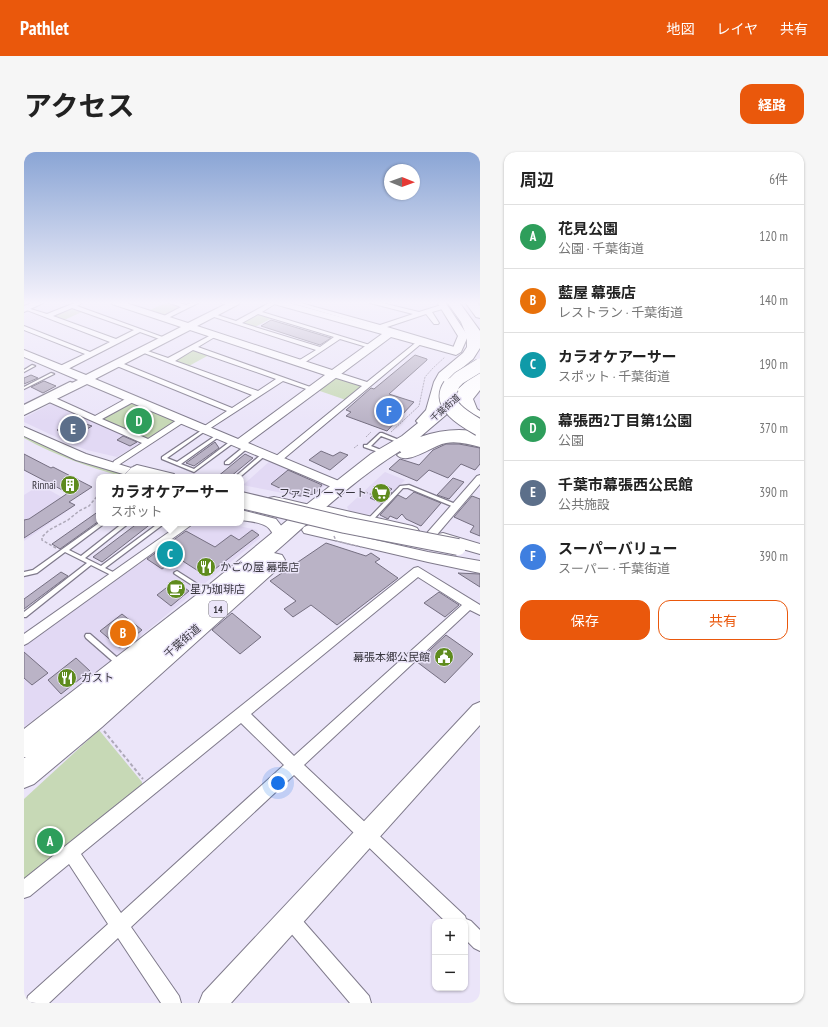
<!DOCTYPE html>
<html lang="ja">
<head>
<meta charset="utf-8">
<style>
  body { margin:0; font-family:"PT Sans Narrow","Noto Sans JP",sans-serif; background:#f6f6f6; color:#222 }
  .controls { position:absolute; right:12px; bottom:12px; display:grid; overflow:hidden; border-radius:8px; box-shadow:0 1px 3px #0004 }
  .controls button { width:36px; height:36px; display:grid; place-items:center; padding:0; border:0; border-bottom:1px solid #e0e0e0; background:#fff; color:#222; font:20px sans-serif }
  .compass { position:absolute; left:360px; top:12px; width:36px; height:36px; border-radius:50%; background:#fff; box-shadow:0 1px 3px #0004; rotate:91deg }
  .you { position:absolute; left:254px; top:631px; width:14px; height:14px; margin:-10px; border:3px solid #fff; border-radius:50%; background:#1a73e8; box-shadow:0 0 0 6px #1a73e833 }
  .badge { display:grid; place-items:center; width:26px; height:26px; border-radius:50%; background:#ea580c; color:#fff; font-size:13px; font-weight:700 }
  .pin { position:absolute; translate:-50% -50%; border:2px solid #fff; box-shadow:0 1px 4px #0006 }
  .popup { position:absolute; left:72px; top:322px; width:148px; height:52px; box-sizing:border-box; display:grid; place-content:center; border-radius:8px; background:#fff; filter:drop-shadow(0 1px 3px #0005); font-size:13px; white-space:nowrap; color:#767676 }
  .popup b { font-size:15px; color:#222 }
  .popup::after { content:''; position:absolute; left:50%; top:100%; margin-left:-8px; border:8px solid transparent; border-top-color:#fff }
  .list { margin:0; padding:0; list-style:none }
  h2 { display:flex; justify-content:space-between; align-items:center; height:52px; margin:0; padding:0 16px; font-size:17px }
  h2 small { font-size:13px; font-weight:400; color:#767676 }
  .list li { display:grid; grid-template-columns:26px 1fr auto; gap:12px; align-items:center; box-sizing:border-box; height:64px; padding:0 16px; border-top:1px solid #e0e0e0 }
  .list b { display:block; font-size:15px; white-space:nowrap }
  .list p { margin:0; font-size:13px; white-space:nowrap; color:#767676 }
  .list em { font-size:13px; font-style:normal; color:#767676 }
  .actions { display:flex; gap:8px; padding:12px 16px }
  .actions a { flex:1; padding:9px 0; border:1px solid #ea580c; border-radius:12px; text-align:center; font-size:14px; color:#ea580c }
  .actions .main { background:#ea580c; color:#fff }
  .map { position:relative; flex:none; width:456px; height:851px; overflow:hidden; border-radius:12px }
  header { display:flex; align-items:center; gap:24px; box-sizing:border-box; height:56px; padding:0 20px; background:#ea580c; color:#fff }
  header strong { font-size:19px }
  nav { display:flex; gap:22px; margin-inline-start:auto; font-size:14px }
  .intro { display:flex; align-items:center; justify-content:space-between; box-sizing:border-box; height:96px; padding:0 24px }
  h1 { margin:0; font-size:28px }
  .button { padding:10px 18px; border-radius:12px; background:#ea580c; color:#fff; font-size:14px; font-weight:700 }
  main { display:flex; gap:24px; padding:0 24px }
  aside { flex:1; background:#fff; border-radius:12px; box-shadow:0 1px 3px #0004 }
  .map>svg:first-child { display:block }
  .built { fill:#e2d9f4 }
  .green { fill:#c7d9b6 }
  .building { fill:#bab3c6; stroke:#756f81 }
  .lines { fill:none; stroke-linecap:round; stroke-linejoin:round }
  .lane-casing { stroke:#7f7a8b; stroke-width:2.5 }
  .street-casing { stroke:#7f7a8b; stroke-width:2 }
  .secondary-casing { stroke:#7f7a8b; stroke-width:2 }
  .highway-casing { stroke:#7f7a8b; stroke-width:2 }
  .path-far2 { stroke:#aea9b9; stroke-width:1; stroke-dasharray:2 1; stroke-linecap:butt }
  .path-far1 { stroke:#aea9b9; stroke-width:1.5; stroke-dasharray:3 2; stroke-linecap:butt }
  .path { stroke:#aea9b9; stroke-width:2; stroke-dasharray:3.5 2.5; stroke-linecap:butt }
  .lane { fill:#fff; fill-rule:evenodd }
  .street { fill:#fff; fill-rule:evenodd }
  .secondary { fill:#fff; fill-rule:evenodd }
  .highway { fill:#fff; fill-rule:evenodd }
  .secondary-bridge-casing { stroke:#7f7a8b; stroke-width:18; stroke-linecap:butt }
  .highway-bridge-far1-casing { stroke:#7f7a8b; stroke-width:14; stroke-linecap:butt }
  .highway-bridge-casing { stroke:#7f7a8b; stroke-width:18; stroke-linecap:butt }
  .path-bridge-far1 { stroke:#aea9b9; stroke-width:1; stroke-dasharray:2 1; stroke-linecap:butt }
  .path-bridge { stroke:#aea9b9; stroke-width:1.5; stroke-dasharray:3 2; stroke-linecap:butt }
  .secondary-bridge { stroke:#fff; stroke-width:16 }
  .highway-bridge-far1 { stroke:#fff; stroke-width:13 }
  .highway-bridge { stroke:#fff; stroke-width:16 }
  .labels { text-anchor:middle; stroke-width:3; stroke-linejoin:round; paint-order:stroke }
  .far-street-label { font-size:9px; fill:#38363e; stroke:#ebe5f9 }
  .shield { fill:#ebe5f9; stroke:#6e6a76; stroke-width:1 }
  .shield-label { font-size:10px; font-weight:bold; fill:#38363e }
  .poi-label { font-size:11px; fill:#38363e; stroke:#ebe5f9; text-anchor:end }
  .street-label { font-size:11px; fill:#38363e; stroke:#ebe5f9 }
</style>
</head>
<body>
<header>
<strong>Pathlet</strong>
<nav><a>地図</a><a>レイヤ</a><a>共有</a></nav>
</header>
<div class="intro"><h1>アクセス</h1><a class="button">経路</a></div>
<main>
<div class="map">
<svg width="456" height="851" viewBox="0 0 456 851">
  <rect width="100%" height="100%" fill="#ebe5f9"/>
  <g class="built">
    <path d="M28 251H31L116 289 115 292 93 305 63 298 47 292 0 270V266Z"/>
    <path d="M247 308 303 332 290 342 278 345 219 333Z"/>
    <path d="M361 320 381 328 345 363 325 359 323 355Z"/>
    <path d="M16 333 52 353 0 389V343Z"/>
    <path d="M173 371H202L233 378 236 386 96 501 0 575V494Z"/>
  </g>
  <g class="green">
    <path d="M143 150 157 156 141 164 124 159Z"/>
    <path d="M45 156 60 159 38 169 27 165Z"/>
    <path d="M232 162 248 166 231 175 217 171Z"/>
    <path d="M167 198 185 203 163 215 149 208Z"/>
    <path d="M310 225 337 232 338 235 322 248 293 238Z"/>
    <path d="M105 249 151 268 150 270 123 287H119L77 267Z"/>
    <path d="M0 282 67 313 109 325H100C65 315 32 304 0 286Z"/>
    <path d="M75 578 118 630V636L0 730V647Z"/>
  </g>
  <g class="building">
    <path d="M247 168 307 186 296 193 237 174Z"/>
    <path d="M391 203 403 207V208L365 242 390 250 363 279 322 264 327 260 322 258 347 236 350 237Z"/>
    <path d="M7 223 14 226 0 232V226Z"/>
    <path d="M20 229 32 234 19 241 7 235Z"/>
    <path d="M50 268 68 274 48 286 33 278Z"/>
    <path d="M99 284 113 290 106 294 93 288Z"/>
    <path d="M191 290 195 296 170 314 162 311Z"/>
    <path d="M422 292H435L456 296V312L451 318 437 312 424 326 405 318 393 329 365 317 376 307 395 313 409 298Z"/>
    <path d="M297 299 309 304 316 300 324 303 306 318 285 308Z"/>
    <path d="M0 302 27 316 29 315 68 335 45 350 51 353 0 386V368L5 367 44 341 0 318Z"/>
    <path d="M221 302 229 306 206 325H193Z"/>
    <path d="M264 318 298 333 291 342 276 344 268 342 247 332Z"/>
    <path d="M429 326 440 330 425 347 413 343Z"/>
    <path d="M359 333 368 337 365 340 368 341 357 351 346 346Z"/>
    <path d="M390 340 417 351 397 374 382 367 378 362 373 367 366 364 364 367 356 363 374 343 382 347Z"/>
    <path d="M448 344 456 347V384L446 380 450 374 430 365Z"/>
    <path d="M75 359V369L36 397 28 392Z"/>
    <path d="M114 371H128L78 410 69 405Z"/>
    <path d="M228 378 235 383 182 424 154 406 138 417 123 407 162 379 191 395 207 383 215 388Z"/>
    <path d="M302 391 342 404 347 401 356 407 351 410 374 426 313 473 287 453 269 465 260 457 272 449 246 429Z"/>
    <path d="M37 420 44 424 0 457V447Z"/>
    <path d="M434 421 456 422V435Z"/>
    <path d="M151 429 165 439 147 454 133 443Z"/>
    <path d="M415 440 435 453 421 465 400 451Z"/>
    <path d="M208 461 237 485 216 502 188 478Z"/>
    <path d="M98 462 118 478 96 496 76 479Z"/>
    <path d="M422 483 449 502 421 531 393 510Z"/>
    <path d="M0 500 24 521 8 533 0 526Z"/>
    <path d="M52 506 66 519 37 542 24 528Z"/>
  </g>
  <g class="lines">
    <g class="lane-casing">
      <g id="lane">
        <path d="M8 213 11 214 0 220V218Z"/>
        <path d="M27 221 30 222 0 237V235Z"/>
        <path d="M46 230 49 231 0 256V253Z"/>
        <path d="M181 276H182L184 277 143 306 153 310 194 282H196V284L157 312 170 317 208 288H210L212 289 170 320 138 307V305Z"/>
        <path d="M356 281H358L380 290 378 291H376L357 284 347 294 362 300V302H360L340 295V293H343Z"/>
        <path d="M222 293H224L226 294 205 312H201V310Z"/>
        <path d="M239 301H243V302L216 325H211Z"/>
        <path d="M385 333 434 353V354L432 356 430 355 384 336H379L347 370H343V368L376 334Z"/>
        <path d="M75 371H81L45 398 57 404 99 371H105L61 406 77 414 135 371H141L81 416 93 422 94 423 93 424H89L67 413 2 465H0V460L63 411 41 400 13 421 0 424V420L9 418Z"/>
        <path d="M153 419 186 440 187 441 186 442H182L151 422 150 421 151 420Z"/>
        <path d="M62 482H66L97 509 98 511 97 513 95 514 93 513 62 486 61 484Z"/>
      </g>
    </g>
    <g class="street-casing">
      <g id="street">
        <path d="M53 150 58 151 53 154 144 187 141 189 116 180 40 219H34V215L61 202 0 178V174L66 200 86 190 0 157V155L23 162ZM48 156 110 178 92 187 29 164Z"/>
        <path d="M143 150H152L162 153 169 150H176L140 168 138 167V165L157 155Z"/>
        <path d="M195 150H205L210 152 207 154Z"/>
        <path d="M247 150H254L238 160 349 194 346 196 316 187 277 213H274V209L292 198 184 163 187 161 212 169ZM234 162 310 185 296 195 218 171Z"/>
        <path d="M264 150H273L356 173 389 162 346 151 345 150H354L395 160 414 154H422V156L408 160 415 171 414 172H410L402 162 363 175 437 197 434 199 399 189 398 191 257 309H251L250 307 251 305 338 234 306 224V220H312L343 230 395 188Z"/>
        <path d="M189 182 194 183 174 195 292 237 288 239 259 229 182 279H179L178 277 179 275 203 259 88 212 92 210H95L208 256 228 243 115 199 118 197 144 206ZM169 198 252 227 234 239 151 209Z"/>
        <path d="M23 245H29L71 264 105 245H111V249L78 267 124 287 156 266H162L163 268 93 314 90 313 89 311 90 309 118 291 23 249Z"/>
        <path d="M423 286H440L456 289V295C445 292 433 289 422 291 409 293 384 314 373 303 377 299 382 301 387 299 400 296 410 288 423 286Z"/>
        <path d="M456 323V332L411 385H403L402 383 403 381 453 324Z"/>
        <path d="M158 371H170L4 491 0 493V482Z"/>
        <path d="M394 415 456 453V463L446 458 280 613 441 764 442 767 447 769 456 778V799L450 796 441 787V770H422L270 623 107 775 155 844 157 851H137L94 786 25 851H2L4 844 84 772 45 712 6 744 0 746V727L390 416ZM394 425 438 453 270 604 227 562ZM217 571 260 613 97 761 57 702Z"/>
        <path d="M266 758 272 761 345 844 347 851H326L260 773 257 767 260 761Z"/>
      </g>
    </g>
    <g class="secondary-casing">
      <g id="secondary">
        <path d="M10 150H21L0 160V154Z"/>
        <path d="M87 150H99L164 171 206 150H216L215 152 173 174 308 218 358 182 250 152 249 150H262L429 196 434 184 413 150H421L444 184 437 200 432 203 367 185 224 291 322 332 324 335 322 338 317 339 63 232 0 263V255L54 228 0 205V198L62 223 157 175 88 152ZM166 178 301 223 214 287 71 227Z"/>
        <path d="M0 275 62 302 107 316 113 313 150 322 152 325H109L52 308 0 284Z"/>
        <path d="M250 345C267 348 290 355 305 355L388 374 393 376 395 379 393 382 388 384 305 365C295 365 285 371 275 368L273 365 275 362 281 360 245 352 243 349 245 346Z"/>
        <path d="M217 358 252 367 265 384 263 388C248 392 251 379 242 374 236 370 224 369 217 368Z"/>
        <path d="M285 373 404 400 456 409V421L404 410 280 381 278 378 280 375Z"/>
        <path d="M419 381 456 392V402L414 390 412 386 414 382Z"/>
        <path d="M456 550V573L207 851H175L179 841 449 553Z"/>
      </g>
    </g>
    <g class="highway-casing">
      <g id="highway">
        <path d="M423 150H435L456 179V196L449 207 426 226 419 250 451 222 456 221V238L449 247 453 257 456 259V271C445 268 439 261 436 251L396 285C416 278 435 276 456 280V290L437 287 419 288 384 303 378 302 376 299C331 327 290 366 250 401L258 403 261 408 258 413 78 575 10 632 0 636V606L2 605H0V577L180 437 282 353 347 302 378 284 394 271 392 269 402 258 410 230 415 221 439 201 443 195V185L437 170Z"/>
        <path d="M441 150H453L456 154V166L452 165Z"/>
      </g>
    </g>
    <g class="path-far2">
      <path d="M367 280 395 254 401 225 409 216 421 205"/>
      <path d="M342 285 347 280"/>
      <path d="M330 296 334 293"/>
      <path d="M338 339 344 341"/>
    </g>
    <g class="path-far1">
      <path d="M341 340 349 343"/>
      <path d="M32 396 18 388V385L25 378 44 368 55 359 65 354 75 342"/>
    </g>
    <path class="path" d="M80 579 119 627"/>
    <use href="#lane" class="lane"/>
    <use href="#street" class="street"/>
    <use href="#secondary" class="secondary"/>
    <use href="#highway" class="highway"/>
    <g class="secondary-bridge-casing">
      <path id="secondary-bridge" d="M217 348 321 373 434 395"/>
    </g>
    <g class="highway-bridge-far1-casing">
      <path id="highway-bridge-far1" d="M426 235 435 226 456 213"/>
    </g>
    <g class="highway-bridge-casing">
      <path id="highway-bridge" d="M427 234C414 253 442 268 456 276"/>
    </g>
    <path class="path-bridge-far1" d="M98 325 110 313"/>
    <path class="path-bridge" d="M310 384 312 389 337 395"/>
    <use href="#secondary-bridge" class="secondary-bridge"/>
    <use href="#highway-bridge-far1" class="highway-bridge-far1"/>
    <use href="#highway-bridge" class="highway-bridge"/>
  </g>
  <linearGradient id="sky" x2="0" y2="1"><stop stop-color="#8aa5d5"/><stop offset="0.56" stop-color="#f6f3fc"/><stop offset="1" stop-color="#f6f3fc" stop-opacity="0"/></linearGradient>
  <rect width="456" height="269" fill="url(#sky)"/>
  <defs>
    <g id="building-disc" transform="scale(1)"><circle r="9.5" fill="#5e8b1d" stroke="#ebe5f9"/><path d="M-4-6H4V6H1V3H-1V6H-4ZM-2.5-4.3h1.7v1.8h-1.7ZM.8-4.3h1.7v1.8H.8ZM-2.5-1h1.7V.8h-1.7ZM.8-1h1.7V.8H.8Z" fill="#fff"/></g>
    <g id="supermarket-disc" transform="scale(1)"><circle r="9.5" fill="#5e8b1d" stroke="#ebe5f9"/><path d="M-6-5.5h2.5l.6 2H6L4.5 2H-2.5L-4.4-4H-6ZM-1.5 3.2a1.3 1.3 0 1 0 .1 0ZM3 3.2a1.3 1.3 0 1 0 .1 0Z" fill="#fff"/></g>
    <g id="restaurant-disc" transform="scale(1)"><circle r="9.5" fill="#5e8b1d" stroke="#ebe5f9"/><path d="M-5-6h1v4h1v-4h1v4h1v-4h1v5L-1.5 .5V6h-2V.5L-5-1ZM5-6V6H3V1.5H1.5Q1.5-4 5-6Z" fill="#fff"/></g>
    <g id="cafe-disc" transform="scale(1)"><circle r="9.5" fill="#5e8b1d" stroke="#ebe5f9"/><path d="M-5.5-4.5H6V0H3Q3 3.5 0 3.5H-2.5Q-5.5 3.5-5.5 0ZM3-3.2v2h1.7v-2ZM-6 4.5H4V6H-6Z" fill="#fff"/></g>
    <g id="civic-disc" transform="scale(1)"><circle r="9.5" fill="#5e8b1d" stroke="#ebe5f9"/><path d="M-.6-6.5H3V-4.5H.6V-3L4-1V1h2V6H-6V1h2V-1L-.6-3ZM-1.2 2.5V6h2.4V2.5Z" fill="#fff"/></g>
  </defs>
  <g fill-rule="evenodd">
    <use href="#building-disc" x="46" y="333"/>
    <use href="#supermarket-disc" x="357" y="341"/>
    <use href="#restaurant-disc" x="182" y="415"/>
    <use href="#cafe-disc" x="152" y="437"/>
    <use href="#civic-disc" x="420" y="505"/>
    <use href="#restaurant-disc" x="43" y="526"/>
  </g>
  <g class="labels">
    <g class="far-street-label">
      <text transform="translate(421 256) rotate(-41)" y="3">千葉街道</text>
    </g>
    <rect class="shield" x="185" y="449" width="18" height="16" rx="3"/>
    <g class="shield-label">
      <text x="194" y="461">14</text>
    </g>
    <g class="poi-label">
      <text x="32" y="337">Rinnai</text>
      <text x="343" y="345">ファミリーマート</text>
      <text x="196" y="419" text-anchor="start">かごの屋 幕張店</text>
      <text x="166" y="441" text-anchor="start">星乃珈琲店</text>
      <text x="406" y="509">幕張本郷公民館</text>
      <text x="57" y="530" text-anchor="start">ガスト</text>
    </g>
    <g class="street-label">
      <text transform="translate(158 489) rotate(-41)" y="4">千葉街道</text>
    </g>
  </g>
</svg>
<div class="controls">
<button>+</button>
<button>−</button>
</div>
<svg class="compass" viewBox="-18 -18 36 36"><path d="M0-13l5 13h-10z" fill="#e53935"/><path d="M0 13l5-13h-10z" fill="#767676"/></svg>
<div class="you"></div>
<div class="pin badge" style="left:26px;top:689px;background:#2e9e5b">A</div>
<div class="pin badge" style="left:99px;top:481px;background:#e8710a">B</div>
<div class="pin badge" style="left:146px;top:402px;background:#0f9aa8">C</div>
<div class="popup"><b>カラオケアーサー</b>スポット</div>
<div class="pin badge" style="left:115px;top:269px;background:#2e9e5b">D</div>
<div class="pin badge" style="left:49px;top:277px;background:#5c6f8a">E</div>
<div class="pin badge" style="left:365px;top:259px;background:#3f7fe0">F</div>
</div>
<aside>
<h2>周辺<small>6件</small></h2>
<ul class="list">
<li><span class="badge" style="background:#2e9e5b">A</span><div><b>花見公園</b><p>公園 · 千葉街道</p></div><em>120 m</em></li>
<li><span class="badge" style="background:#e8710a">B</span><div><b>藍屋 幕張店</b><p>レストラン · 千葉街道</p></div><em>140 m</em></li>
<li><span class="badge" style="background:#0f9aa8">C</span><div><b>カラオケアーサー</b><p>スポット · 千葉街道</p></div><em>190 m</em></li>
<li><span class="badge" style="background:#2e9e5b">D</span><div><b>幕張西2丁目第1公園</b><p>公園</p></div><em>370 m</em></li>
<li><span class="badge" style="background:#5c6f8a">E</span><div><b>千葉市幕張西公民館</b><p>公共施設</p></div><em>390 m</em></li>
<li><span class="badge" style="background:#3f7fe0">F</span><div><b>スーパーバリュー</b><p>スーパー · 千葉街道</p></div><em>390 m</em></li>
</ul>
<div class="actions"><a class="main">保存</a><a>共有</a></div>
</aside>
</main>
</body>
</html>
